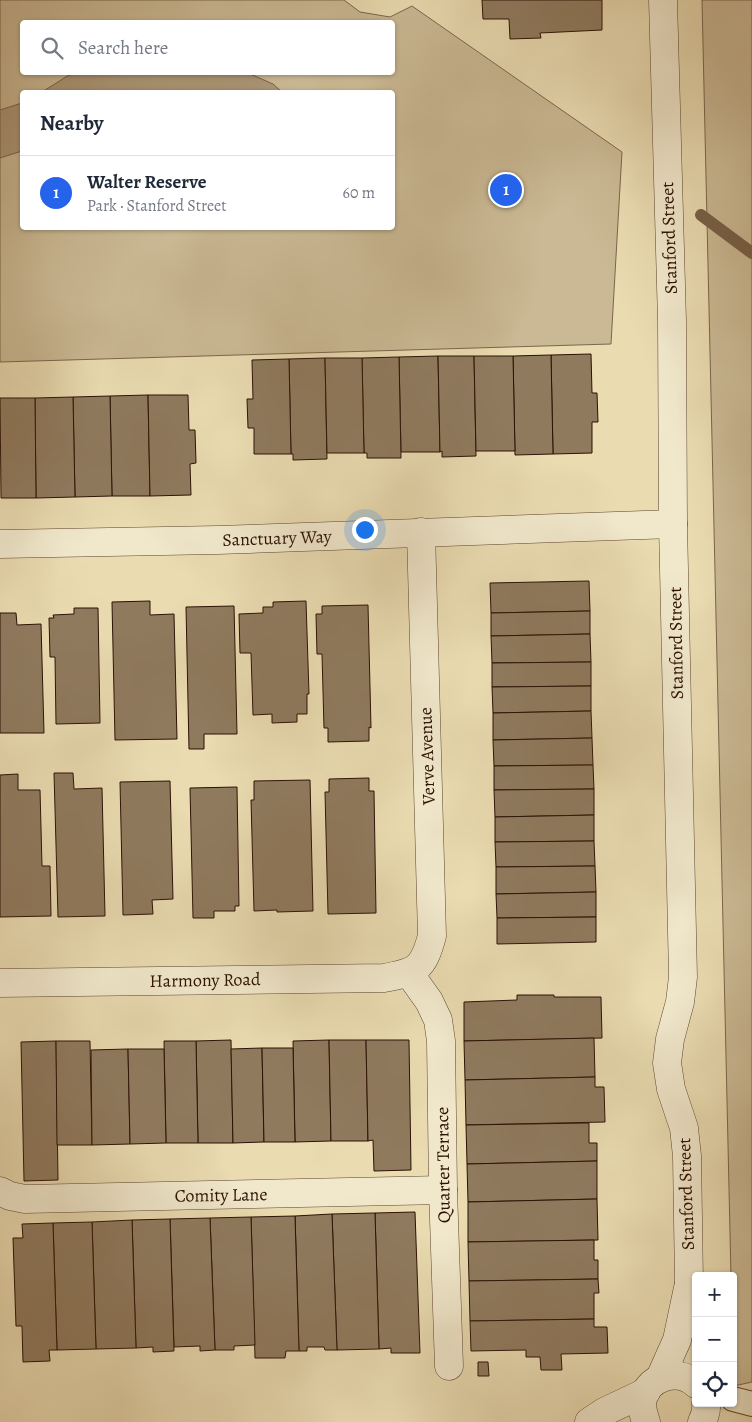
<!DOCTYPE html>
<html lang="en">
<head>
<meta charset="utf-8">
<style>
  body { margin:0; font-family:Alegreya,serif; background:#f2f2f3; color:#1f2937 }
  .controls { position:absolute; right:15px; bottom:15px; display:grid; overflow:hidden; border-radius:5px; box-shadow:0 1px 4px #0004 }
  .controls button { width:45px; height:45px; display:grid; place-items:center; padding:0; border:0; border-bottom:1px solid #e0e1e3; background:#fff; color:#1f2937; font:25px sans-serif }
  .you { position:absolute; left:364px; top:529px; width:18px; height:18px; margin:-12px; border:4px solid #fff; border-radius:50%; background:#1a73e8; box-shadow:0 0 0 8px #1a73e833 }
  .badge { display:grid; place-items:center; width:32px; height:32px; border-radius:50%; background:#2563eb; color:#fff; font-size:16px; font-weight:700 }
  .pin { position:absolute; translate:-50% -50%; border:2px solid #fff; box-shadow:0 1px 5px #0006 }
  .list { margin:0; padding:0; list-style:none }
  h2 { display:flex; justify-content:space-between; align-items:center; height:65px; margin:0; padding:0 20px; font-size:21px }
  h2 small { font-size:16px; font-weight:400; color:#747a83 }
  .list li { display:grid; grid-template-columns:32px 1fr auto; gap:15px; align-items:center; box-sizing:border-box; height:75px; padding:0 20px; border-top:1px solid #e0e1e3 }
  .list b { display:block; font-size:19px; white-space:nowrap }
  .list p { margin:0; font-size:16px; white-space:nowrap; color:#747a83 }
  .list em { font-size:16px; font-style:normal; color:#747a83 }
  .icon { flex:none; width:28px; height:28px; fill:none; stroke:currentColor; stroke-width:2; stroke-linecap:round; stroke-linejoin:round }
  .map { position:relative; flex:none; width:752px; height:1422px; overflow:hidden }
  .search { position:absolute; background:#fff; box-shadow:0 1px 4px #0004; left:20px; top:20px; width:375px; height:55px; display:flex; align-items:center; gap:12px; box-sizing:border-box; padding:0 18px; border-radius:5px; color:#747a83; font-size:19px }
  .panel { position:absolute; background:#fff; box-shadow:0 1px 4px #0004; left:20px; top:90px; width:375px; height:140px; border-radius:5px }
  .map>svg:first-child { display:block }
  .green { fill:#cab994; stroke:#7c654c; fill-rule:evenodd }
  .water { fill:#aa9676; stroke:#786148 }
  .lines { fill:none; stroke-linecap:round; stroke-linejoin:round }
  .stream { stroke:#786148; stroke-width:12 }
  .building { fill:#8f7a5e; stroke:#2d1104 }
  .service-casing { stroke:#5c442f; stroke-width:26 }
  .minor-casing { stroke:#5c442f; stroke-width:29 }
  .service { stroke:#f1e8cc; stroke-width:24 }
  .minor { stroke:#f1e8cc; stroke-width:28 }
  .labels { text-anchor:middle; stroke-width:4; stroke-linejoin:round; paint-order:stroke }
  .street-label { font-size:18px; fill:#2d1104; stroke:#f1e8cc }
</style>
</head>
<body>
<div class="map">
<svg width="752" height="1422" viewBox="0 0 752 1422">
  <rect width="100%" height="100%" fill="#eadbb1"/>
  <filter id="stains"><feTurbulence type="fractalNoise" baseFrequency=".004" numOctaves="4"/><feColorMatrix values="0 0 0 0 .2 0 0 0 0 .09 0 0 0 0 .02 0 0 0 .5 -.17"/></filter>
  <radialGradient id="worn" r=".72"><stop offset=".6" stop-color="#630" stop-opacity="0"/><stop offset="1" stop-color="#630" stop-opacity=".3"/></radialGradient>
  <g class="green">
    <path d="M0 0H344L360 12 390 17 412 6 622 152 611 344 0 362ZM22 22H392V72H22ZM22 92H392V228H22Z"/>
    <path d="M702 0H752V1382L734 1386 733 1276H731Z"/>
  </g>
  <g class="water">
    <path d="M82 73H248L273 84 282 92H42L69 75Z"/>
    <path d="M22 103V151L0 158V110Z"/>
  </g>
  <g class="lines">
    <path class="stream" d="M701 215 752 253"/>
  </g>
  <g class="building">
    <path d="M482 0H602V30L540 33 541 38 510 39 509 19H483Z"/>
    <path d="M591 354 592 393H597L598 422H592V453L553 454 551 355Z"/>
    <path d="M551 355 553 454 515 455 513 356Z"/>
    <path d="M438 356 440 452H401L399 357Z"/>
    <path d="M438 356H474L476 456 442 457V451L440 452Z"/>
    <path d="M474 356H513L515 451H476Z"/>
    <path d="M399 357 401 458H367V453H364L362 358Z"/>
    <path d="M325 358 327 459 293 460V454H291L289 359Z"/>
    <path d="M325 358H362L364 453H327Z"/>
    <path d="M289 359 291 454H254V428H248L247 399H253L252 360Z"/>
    <path d="M148 395 150 496H112L110 396Z"/>
    <path d="M148 395H188L189 430H195L196 463 190 464 191 495 150 496Z"/>
    <path d="M110 396 112 496 75 497 73 397Z"/>
    <path d="M73 397 75 497 36 498 35 398Z"/>
    <path d="M0 398H35L36 498H1Z"/>
    <path d="M589 581 590 611 491 613 490 583Z"/>
    <path d="M150 601V615L174 614 177 739 115 740 112 602Z"/>
    <path d="M306 601 309 694H307V714H297V722L272 723V714L253 715 251 653H240L239 614 263 613V607H273V602Z"/>
    <path d="M368 605 371 728 369 727V741L328 742V728H324L322 654H317L316 614H322V606Z"/>
    <path d="M234 606 237 734H204V749H189L186 607Z"/>
    <path d="M74 608H98L100 723 56 724 55 657H50L49 618H54L53 615 74 614Z"/>
    <path d="M590 611V634L491 636V613Z"/>
    <path d="M0 613H16L17 625 41 624 44 733H0Z"/>
    <path d="M590 634 591 662 492 663 491 636Z"/>
    <path d="M591 662V686L492 687V663Z"/>
    <path d="M591 686V711L493 713 492 687Z"/>
    <path d="M591 711 592 738 493 740V713Z"/>
    <path d="M592 738 593 765 494 766 493 740Z"/>
    <path d="M593 765 594 789 494 790V766Z"/>
    <path d="M54 773H73L74 789 102 788 105 916 58 917Z"/>
    <path d="M18 774V790H40L42 866H50L51 916 0 917V775Z"/>
    <path d="M369 778V791H374L376 913 328 914 325 792H329V779Z"/>
    <path d="M310 780 313 911 277 912V910L254 911 251 800H254V781Z"/>
    <path d="M170 781 173 899 152 900 153 914 123 915 120 782Z"/>
    <path d="M237 787 239 906H235V911H214V918H193L190 788Z"/>
    <path d="M594 789V815L495 817 494 790Z"/>
    <path d="M594 815V841L495 842V817Z"/>
    <path d="M594 841 595 866 496 867 495 842Z"/>
    <path d="M595 866 596 892 496 894V867Z"/>
    <path d="M596 892V917L497 918 496 894Z"/>
    <path d="M596 917V942L497 944V918Z"/>
    <path d="M517 995H554V997H601L602 1038 464 1041V1002L517 1000Z"/>
    <path d="M594 1038 595 1077 465 1080 464 1041Z"/>
    <path d="M231 1040 233 1143H198L196 1041Z"/>
    <path d="M329 1040 331 1141 295 1142 293 1041Z"/>
    <path d="M329 1040H366L368 1141H331Z"/>
    <path d="M366 1040H409L411 1170 374 1171 373 1140 368 1141Z"/>
    <path d="M56 1041 58 1180 24 1181 21 1042Z"/>
    <path d="M56 1041H90L92 1145H57Z"/>
    <path d="M164 1041H196L198 1143H166Z"/>
    <path d="M262 1048 264 1142 233 1143 231 1049Z"/>
    <path d="M262 1048H293L295 1142H264Z"/>
    <path d="M128 1049 130 1144 92 1145 91 1050Z"/>
    <path d="M128 1049H164L166 1143 130 1144Z"/>
    <path d="M595 1077V1087H604L605 1122 466 1125 465 1080Z"/>
    <path d="M589 1123V1143H597V1161L467 1164 466 1125Z"/>
    <path d="M597 1161V1199L468 1202 467 1164Z"/>
    <path d="M597 1199 598 1240 468 1242V1202Z"/>
    <path d="M415 1212 420 1353H391V1348L379 1349 375 1213Z"/>
    <path d="M375 1213 379 1349 337 1350 332 1214Z"/>
    <path d="M332 1214 337 1350H325L324 1347H307V1351H299L295 1216Z"/>
    <path d="M295 1216 299 1351H286L285 1358H255L251 1217Z"/>
    <path d="M251 1217 255 1345 234 1346V1350H215L210 1218Z"/>
    <path d="M210 1218 215 1350 200 1351V1346L174 1347 170 1219Z"/>
    <path d="M170 1219 174 1351 153 1352V1347L136 1348 132 1220Z"/>
    <path d="M132 1220 136 1348 96 1349 92 1222Z"/>
    <path d="M92 1222 96 1349 57 1350 53 1223Z"/>
    <path d="M53 1223 57 1350H49L50 1361 23 1362 22 1326H16L13 1238H23L22 1224Z"/>
    <path d="M594 1240V1260H598V1279L469 1281 468 1242Z"/>
    <path d="M598 1279 599 1293H594V1319L470 1321 469 1281Z"/>
    <path d="M594 1319V1327H607L608 1353 561 1354 562 1370H541L540 1357H526V1350L471 1351 470 1321Z"/>
    <path d="M478 1362H488L489 1376H478Z"/>
  </g>
  <g class="lines">
    <g class="service-casing">
      <path id="service" d="M733 1399 752 1404"/>
    </g>
    <g class="minor-casing">
      <g id="minor">
        <path d="M663 0 672 321 673 524 683 977 680 1002 670 1039 667 1063 671 1089 684 1128 687 1156 689 1282 696 1313"/>
        <path d="M0 544 218 540 673 524"/>
        <path d="M409 973 429 1001 438 1020 441 1041 443 1190 449 1366"/>
        <path d="M0 983 384 978C417 972 423 969 432 936L421 532"/>
        <path d="M0 1191 10 1196 25 1199 443 1190"/>
        <path d="M660 1378 677 1340 688 1288"/>
        <path d="M589 1422 604 1412 646 1392"/>
        <path d="M646 1422C644 1416 642 1410 642 1403 645 1377 678 1367 696 1384"/>
        <path d="M702 1422C705 1416 707 1410 706 1403"/>
      </g>
    </g>
    <use href="#service" class="service"/>
    <use href="#minor" class="minor"/>
  </g>
  <g class="labels">
    <g class="street-label">
      <text transform="translate(669 238) rotate(-92)" y="6">Stanford Street</text>
      <text transform="translate(277 538) rotate(-2)" y="6">Sanctuary Way</text>
      <text transform="translate(676 643) rotate(-91)" y="6">Stanford Street</text>
      <text transform="translate(427 756) rotate(-92)" y="6">Verve Avenue</text>
      <text transform="translate(205 980) rotate(-1)" y="6">Harmony Road</text>
      <text transform="translate(443 1165) rotate(-91)" y="6">Quarter Terrace</text>
      <text transform="translate(686 1194) rotate(-92)" y="6">Stanford Street</text>
      <text transform="translate(221 1195) rotate(-1)" y="6">Comity Lane</text>
    </g>
  </g>
  <rect width="100%" height="100%" filter="url(#stains)"/>
  <rect width="100%" height="100%" fill="url(#worn)"/>
</svg>
<div class="controls">
<button>+</button>
<button>−</button>
<button><svg class="icon" aria-label="locate" viewBox="0 0 24 24"><circle cx="12" cy="12" r="6"/><path d="M12 2v4M12 18v4M2 12h4M18 12h4"/></svg></button>
</div>
<div class="you"></div>
<div class="pin badge" style="left:506px;top:190px">1</div>
<div class="search"><svg class="icon" aria-label="search" viewBox="0 0 24 24"><circle cx="10" cy="10" r="6"/><path d="M15 15l6 6"/></svg>Search here</div>
<section class="panel">
<h2>Nearby<small></small></h2>
<ul class="list">
<li><span class="badge">1</span><div><b>Walter Reserve</b><p>Park · Stanford Street</p></div><em>60 m</em></li>
</ul>
</section>
</div>
</body>
</html>
